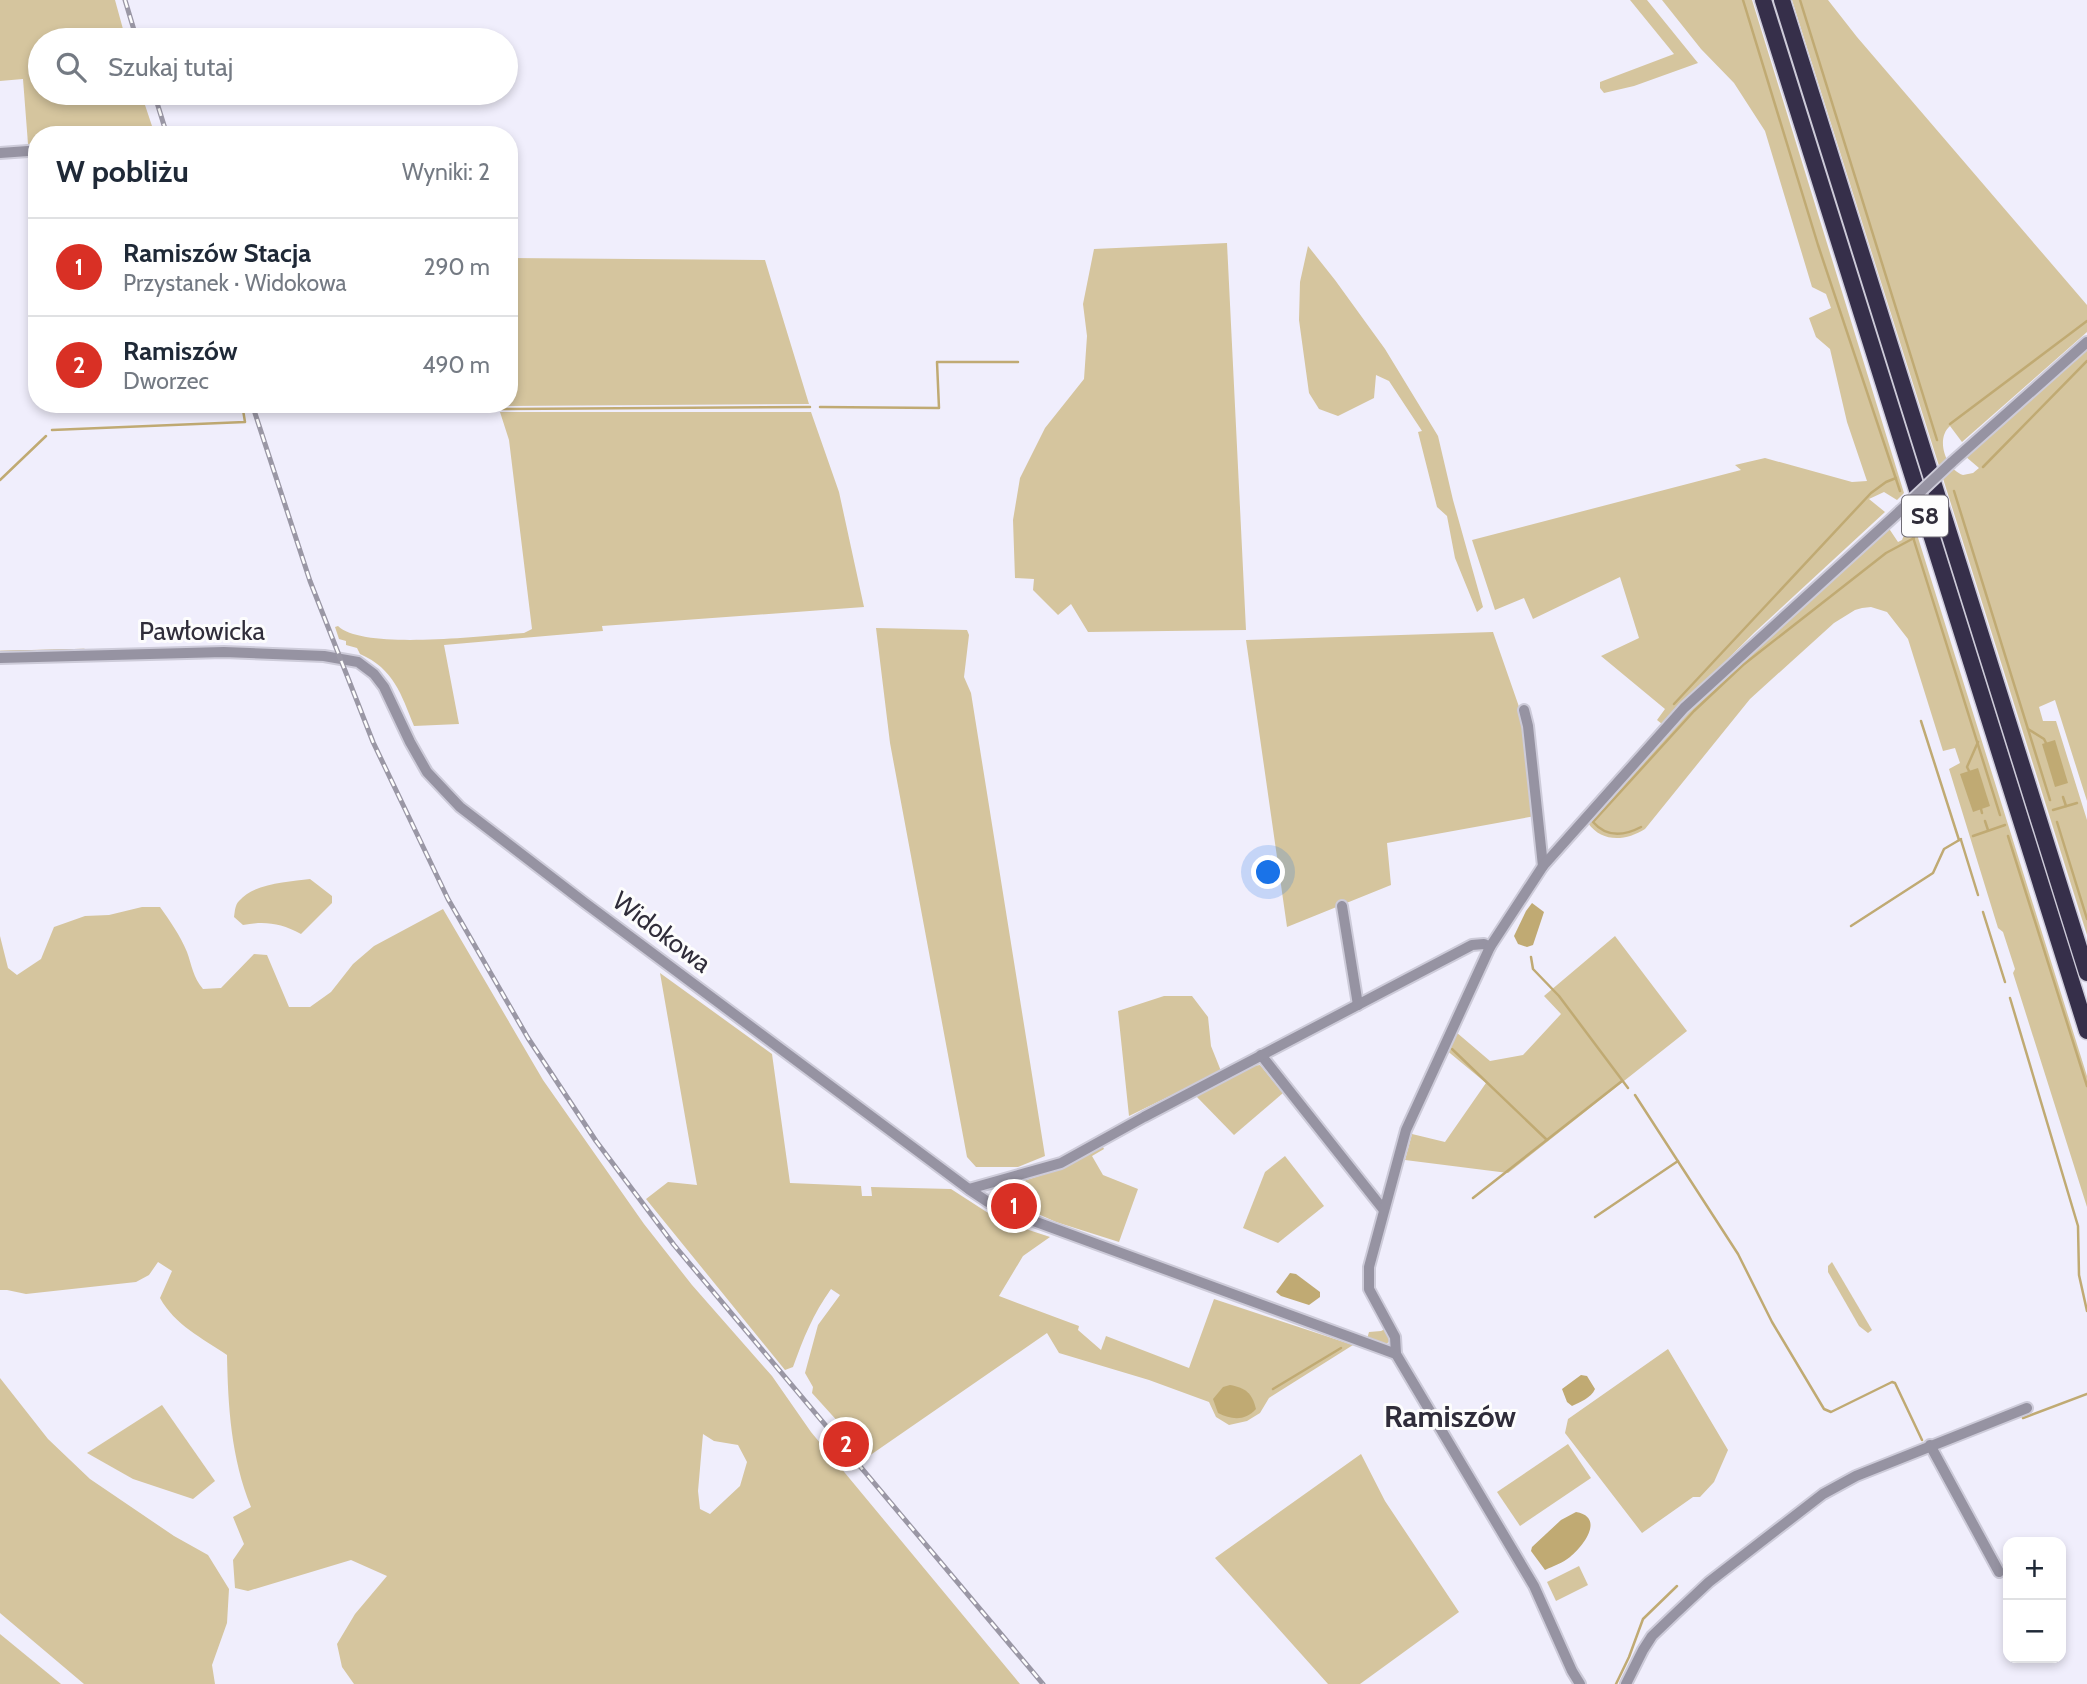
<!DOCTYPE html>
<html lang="pl">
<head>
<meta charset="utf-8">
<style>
  body { margin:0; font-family:Cabin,sans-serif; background:#f6f6f7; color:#1f2937 }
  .controls { position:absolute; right:21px; bottom:21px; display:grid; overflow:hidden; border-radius:14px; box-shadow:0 4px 10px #0003 }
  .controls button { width:63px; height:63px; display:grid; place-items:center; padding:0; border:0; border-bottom:2px solid #e0e1e3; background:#fff; color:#1f2937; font:35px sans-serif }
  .you { position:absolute; left:1269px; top:873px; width:24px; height:24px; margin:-18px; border:5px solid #fff; border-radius:50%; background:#1a73e8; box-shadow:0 0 0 10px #1a73e833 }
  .badge { display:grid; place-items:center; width:46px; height:46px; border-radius:50%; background:#d93025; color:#fff; font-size:23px; font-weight:700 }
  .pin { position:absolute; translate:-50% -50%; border:4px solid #fff; box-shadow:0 2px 7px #0006 }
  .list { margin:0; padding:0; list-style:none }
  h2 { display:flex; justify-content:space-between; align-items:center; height:91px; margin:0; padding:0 28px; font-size:30px }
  h2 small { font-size:23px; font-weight:400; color:#747a83 }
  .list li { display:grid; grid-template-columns:46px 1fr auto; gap:21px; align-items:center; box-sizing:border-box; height:98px; padding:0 28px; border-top:2px solid #e0e1e3 }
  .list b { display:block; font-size:26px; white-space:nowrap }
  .list p { margin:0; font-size:23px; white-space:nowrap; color:#747a83 }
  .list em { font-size:23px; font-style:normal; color:#747a83 }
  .icon { flex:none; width:38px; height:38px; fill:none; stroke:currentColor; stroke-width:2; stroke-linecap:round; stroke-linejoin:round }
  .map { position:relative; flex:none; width:2087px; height:1684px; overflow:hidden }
  .search { position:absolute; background:#fff; box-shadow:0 4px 10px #0003; left:28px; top:28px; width:490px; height:77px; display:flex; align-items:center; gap:18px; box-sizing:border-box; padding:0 24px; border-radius:38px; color:#747a83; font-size:26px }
  .panel { position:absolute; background:#fff; box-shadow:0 4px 10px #0003; left:28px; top:126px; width:490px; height:287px; border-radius:28px }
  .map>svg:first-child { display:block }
  .green { fill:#d5c59e; fill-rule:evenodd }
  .water { fill:#c0aa73 }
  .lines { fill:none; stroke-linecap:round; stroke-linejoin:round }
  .stream { stroke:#c0aa73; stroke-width:2.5 }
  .minor-casing { stroke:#cdcbd9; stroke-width:14 }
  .highway-casing { stroke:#cdcbd9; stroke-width:19 }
  .minor { stroke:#9693a2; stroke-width:10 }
  .highway { stroke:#362f4a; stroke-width:16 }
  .rail-casing { stroke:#9a97a5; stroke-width:5 }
  .rail { stroke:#fdfdfd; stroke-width:2.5; stroke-dasharray:8; stroke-linecap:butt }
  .minor-bridge-casing { stroke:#cdcbd9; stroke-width:14; stroke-linecap:butt }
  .minor-bridge { stroke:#9693a2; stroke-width:10 }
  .labels { text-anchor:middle; stroke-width:6; stroke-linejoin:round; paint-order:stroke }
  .shield { fill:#fdfdfd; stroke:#6e6b74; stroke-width:2 }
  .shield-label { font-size:24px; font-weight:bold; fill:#302d3a }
  .street-label { font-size:26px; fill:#302d3a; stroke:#fdfdfd }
  .quarter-label { font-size:30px; font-weight:bold; fill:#302d3a; stroke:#fdfdfd }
</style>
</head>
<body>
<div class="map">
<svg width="2087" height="1684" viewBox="0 0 2087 1684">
  <rect width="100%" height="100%" fill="#f0eefc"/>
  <g class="green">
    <path d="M0 0H115L126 40H40V93H141L155 135H37V143L28 144 23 79 0 81Z"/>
    <path d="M1630 0H1647L1698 63 1634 86 1604 93 1600 88V82L1674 54Z"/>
    <path d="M1662 0H1752L1904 493 1897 500 1884 492 1869 499 1885 512 1755 632 1662 724 1657 720 1665 709 1601 656 1639 638 1620 577 1533 619 1524 598 1495 610 1472 540 1741 470 1735 465 1765 458 1852 482 1867 481 1847 422 1830 349 1816 337 1809 318 1831 308 1826 294 1812 287 1765 131 1734 83 1701 49Z"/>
    <path d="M1792 0H1828L1857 37 2087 305V332L1962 442 1950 426C1935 439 1946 469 1963 475L1973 473 1979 468 1965 456 2087 348V801L2055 700 2039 707 2043 721H2056L2087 820V935Z"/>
    <path d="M1227 243 1246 630 1088 632 1071 604 1058 615 1033 590 1034 579 1015 578 1013 520 1020 478 1045 428 1084 379 1087 336 1083 304 1094 249Z"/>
    <path d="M1308 246 1335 280 1385 349 1438 436 1453 500 1483 607 1477 612 1455 558 1447 516 1437 507 1418 432 1422 431 1389 381 1376 375 1374 398 1338 416 1319 409 1309 393 1299 320 1300 282Z"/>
    <path d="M509 258 765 260 809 404 507 406 509 404Z"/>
    <path d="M500 412H811L839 492 864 607 602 626 603 631 444 645 459 724 414 726C401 694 394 669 360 654L357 648 346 645V641L339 639 335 627 338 626C364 651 486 635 524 633L532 629 509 440Z"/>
    <path d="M1909 509 2087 1076V1207L2013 973 2015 969 2003 932 1998 928 1949 769 1960 763 1955 748 1943 751 1908 639 1887 612 1871 607 1862 608 1855 610 1834 623 1750 699 1645 829C1626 841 1602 843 1588 823L1673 726 1736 664 1888 527 1898 542 1902 540 1907 528 1903 515Z"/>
    <path d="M876 628 967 630 969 635 964 677 971 693 1045 1156 1018 1167H976L967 1157 890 743Z"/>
    <path d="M1493 632 1525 724 1535 816 1387 843 1391 885 1287 927 1246 640Z"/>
    <path d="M310 879 332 896V903L301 934C280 923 265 921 243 925L234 917C235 911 235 905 239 901 254 883 288 882 310 879Z"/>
    <path d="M142 907H160C170 921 180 935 187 952 192 966 193 977 203 989L221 988 254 954 267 955 289 1007H310L331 992 353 964 374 946 443 909 543 1080 644 1224 692 1285 772 1376 811 1432 1020 1684H354L342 1667 337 1644 355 1614 387 1576 351 1560 248 1591 235 1588 233 1560 244 1544 233 1517 251 1507C231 1458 228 1406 227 1355 202 1338 175 1325 160 1298L172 1271 158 1262 149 1275 136 1282 26 1294 7 1290H0V936L8 968 17 975 41 959 54 927 85 916 109 915ZM703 1434 714 1441 738 1445 747 1462 740 1486 710 1514 700 1509 698 1491Z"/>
    <path d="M1615 936 1687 1031 1508 1173 1405 1160 1412 1134 1445 1142 1486 1083 1445 1049 1456 1032 1490 1061 1523 1055 1561 1014 1544 996Z"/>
    <path d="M660 973 772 1054 790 1183 861 1186 862 1196H872L871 1187 951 1189 999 1220 1050 1237 1023 1256 999 1296 1079 1326 1078 1330 1101 1350 1106 1336 1189 1368 1214 1299 1353 1345 1269 1398 1260 1413 1247 1421 1229 1425 1216 1417 1209 1402 1149 1380 1059 1353 1047 1333 869 1456 812 1393 813 1387 805 1373 818 1325 840 1295 831 1289C813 1314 803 1339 793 1367L785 1370 646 1199 668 1182 697 1185Z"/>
    <path d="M1164 996H1192L1208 1017 1211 1046 1221 1071 1129 1116 1118 1011Z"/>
    <path d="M1260 1065 1283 1093 1234 1135 1195 1095 1252 1066Z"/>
    <path d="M1101 1143 1104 1149 1092 1156 1103 1175 1138 1189 1119 1242 1056 1222 995 1195 996 1190 1045 1174Z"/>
    <path d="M1285 1156 1324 1206 1278 1243 1243 1228 1265 1172Z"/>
    <path d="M1832 1262 1872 1330 1868 1333 1859 1326 1828 1272V1266Z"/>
    <path d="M1387 1328 1390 1340 1386 1345 1367 1339 1369 1332 1381 1331Z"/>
    <path d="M1668 1349 1728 1450 1714 1482 1700 1497H1693L1642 1533 1565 1433 1568 1419Z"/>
    <path d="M0 1378 48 1439 90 1479 174 1536 208 1555 229 1589 227 1623 212 1665 215 1684H84L0 1613Z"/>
    <path d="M162 1405 215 1481 193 1499 133 1479 87 1453Z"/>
    <path d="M1568 1444 1591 1478 1520 1526 1497 1492Z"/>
    <path d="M1361 1454 1385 1501 1459 1612 1360 1684H1328L1215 1558Z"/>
    <path d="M1579 1566 1588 1585 1556 1601 1547 1582Z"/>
    <path d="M0 1634 61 1684H0Z"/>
  </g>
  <g class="water">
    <path d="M2055 740 2068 783 2055 787 2042 744Z"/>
    <path d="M1978 768 1990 806 1973 812 1960 774Z"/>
    <path d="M1532 903 1544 912 1533 945 1527 947 1518 944 1514 936 1526 911Z"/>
    <path d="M1290 1273 1296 1274 1320 1292V1297L1309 1305 1281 1296 1276 1292Z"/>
    <path d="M1581 1375 1587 1376 1595 1389C1591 1398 1580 1402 1572 1406L1567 1402 1562 1389Z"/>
    <path d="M1230 1385C1246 1388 1252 1393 1256 1409 1245 1421 1232 1420 1218 1413L1213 1399 1223 1387Z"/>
    <path d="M1576 1512C1605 1517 1584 1546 1570 1557 1563 1563 1553 1566 1545 1570L1531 1551 1532 1547 1561 1520Z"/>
  </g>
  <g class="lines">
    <g class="stream">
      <path d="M1743 0 1818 245 1900 491"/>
      <path d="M1800 0 1937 440"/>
      <path d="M502 404V409L810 407"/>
      <path d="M820 407 939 408 937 362H1018"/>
      <path d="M1950 424 2087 321"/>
      <path d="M52 430 245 422 242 404"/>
      <path d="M1983 467 2087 361"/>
      <path d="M0 480 46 436"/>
      <path d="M1954 491 2050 800"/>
      <path d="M1912 534 2000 815"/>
      <path d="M0 652 84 650"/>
      <path d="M1674 704 1871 493 1886 482 1896 478"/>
      <path d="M1921 721 1959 840"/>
      <path d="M2028 729 2044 739 2046 743"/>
      <path d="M1969 771 1967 767 1978 742"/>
      <path d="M2063 797 2066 806"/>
      <path d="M1981 809 1982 813"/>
      <path d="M2053 810 2077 803"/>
      <path d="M1985 821 1988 830"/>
      <path d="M2057 822 2087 919"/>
      <path d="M1641 827C1624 836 1607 838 1593 822L1694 711 1743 665 1886 553 1914 538"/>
      <path d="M1973 836 2005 825"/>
      <path d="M2008 836 2087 1086"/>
      <path d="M1961 840 1978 895"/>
      <path d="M1983 912 2005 982"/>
      <path d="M1851 926 1933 873 1944 849 1961 839"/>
      <path d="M1531 957 1533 969 1559 996 1628 1088"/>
      <path d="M2010 998 2078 1226 2079 1275 2087 1311"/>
      <path d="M1452 1049 1547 1140"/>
      <path d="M1635 1095 1738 1254 1772 1322 1824 1409 1831 1412 1892 1382 1895 1383 1922 1440"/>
      <path d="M1473 1198 1622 1081"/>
      <path d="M1595 1217 1678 1161"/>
      <path d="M1273 1389 1341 1348"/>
      <path d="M2023 1418 2087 1394"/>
      <path d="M1616 1684 1629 1657 1643 1619 1677 1586"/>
    </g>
    <g class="minor-casing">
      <g id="minor">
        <path d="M0 153 28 151"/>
        <path d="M1951 463 2087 342"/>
        <path d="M0 658 224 652 324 656 358 662 374 674 384 687 410 742 427 772 460 807 585 903 970 1190 988 1202 1020 1216 1396 1354"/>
        <path d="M1524 710 1528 726 1543 866"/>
        <path d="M1342 906 1358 1005"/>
        <path d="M1261 1055 1383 1209"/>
        <path d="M969 1189 1061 1163 1144 1117 1472 945 1484 944 1490 947"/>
        <path d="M1930 1445 1999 1572"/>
        <path d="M1580 1684 1572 1671 1534 1586 1396 1354 1395 1337 1369 1289V1267L1406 1130 1490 947 1543 866 1684 708 1900 511"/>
        <path d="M1626 1684 1643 1650 1652 1636 1676 1613 1709 1582 1823 1494 1856 1476 2027 1408"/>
      </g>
    </g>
    <g class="highway-casing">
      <g id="highway">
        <path d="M1763 0 2087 1031"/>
        <path d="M1782 0 2087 973"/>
      </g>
    </g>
    <use href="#minor" class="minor"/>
    <use href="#highway" class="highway"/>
    <g class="rail-casing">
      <g id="rail">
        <path d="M125 0 137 40"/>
        <path d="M154 93 167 135"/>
        <path d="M252 404 310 581 373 742 448 899 528 1038 596 1141 674 1245 1043 1684"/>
      </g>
    </g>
    <use href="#rail" class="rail"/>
    <g class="minor-bridge-casing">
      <path id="minor-bridge" d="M1900 511 1951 463"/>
    </g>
    <use href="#minor-bridge" class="minor-bridge"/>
  </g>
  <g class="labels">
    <rect class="shield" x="1902" y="495.5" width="46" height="41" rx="5"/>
    <g class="shield-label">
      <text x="1925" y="524">S8</text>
    </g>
    <g class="street-label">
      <text x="202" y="640">Pawłowicka</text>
      <text transform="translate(662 932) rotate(37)" y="9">Widokowa</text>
    </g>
    <g class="quarter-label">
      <text x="1450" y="1427">Ramiszów</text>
    </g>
  </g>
</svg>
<div class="controls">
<button>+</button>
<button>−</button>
</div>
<div class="you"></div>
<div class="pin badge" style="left:1014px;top:1206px">1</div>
<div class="pin badge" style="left:846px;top:1444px">2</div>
<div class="search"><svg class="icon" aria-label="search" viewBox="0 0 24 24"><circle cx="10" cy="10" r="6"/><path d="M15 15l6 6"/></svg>Szukaj tutaj</div>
<section class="panel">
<h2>W pobliżu<small>Wyniki: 2</small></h2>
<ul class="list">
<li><span class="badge">1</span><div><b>Ramiszów Stacja</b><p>Przystanek · Widokowa</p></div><em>290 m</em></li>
<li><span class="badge">2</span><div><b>Ramiszów</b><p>Dworzec</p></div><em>490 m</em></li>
</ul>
</section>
</div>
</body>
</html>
